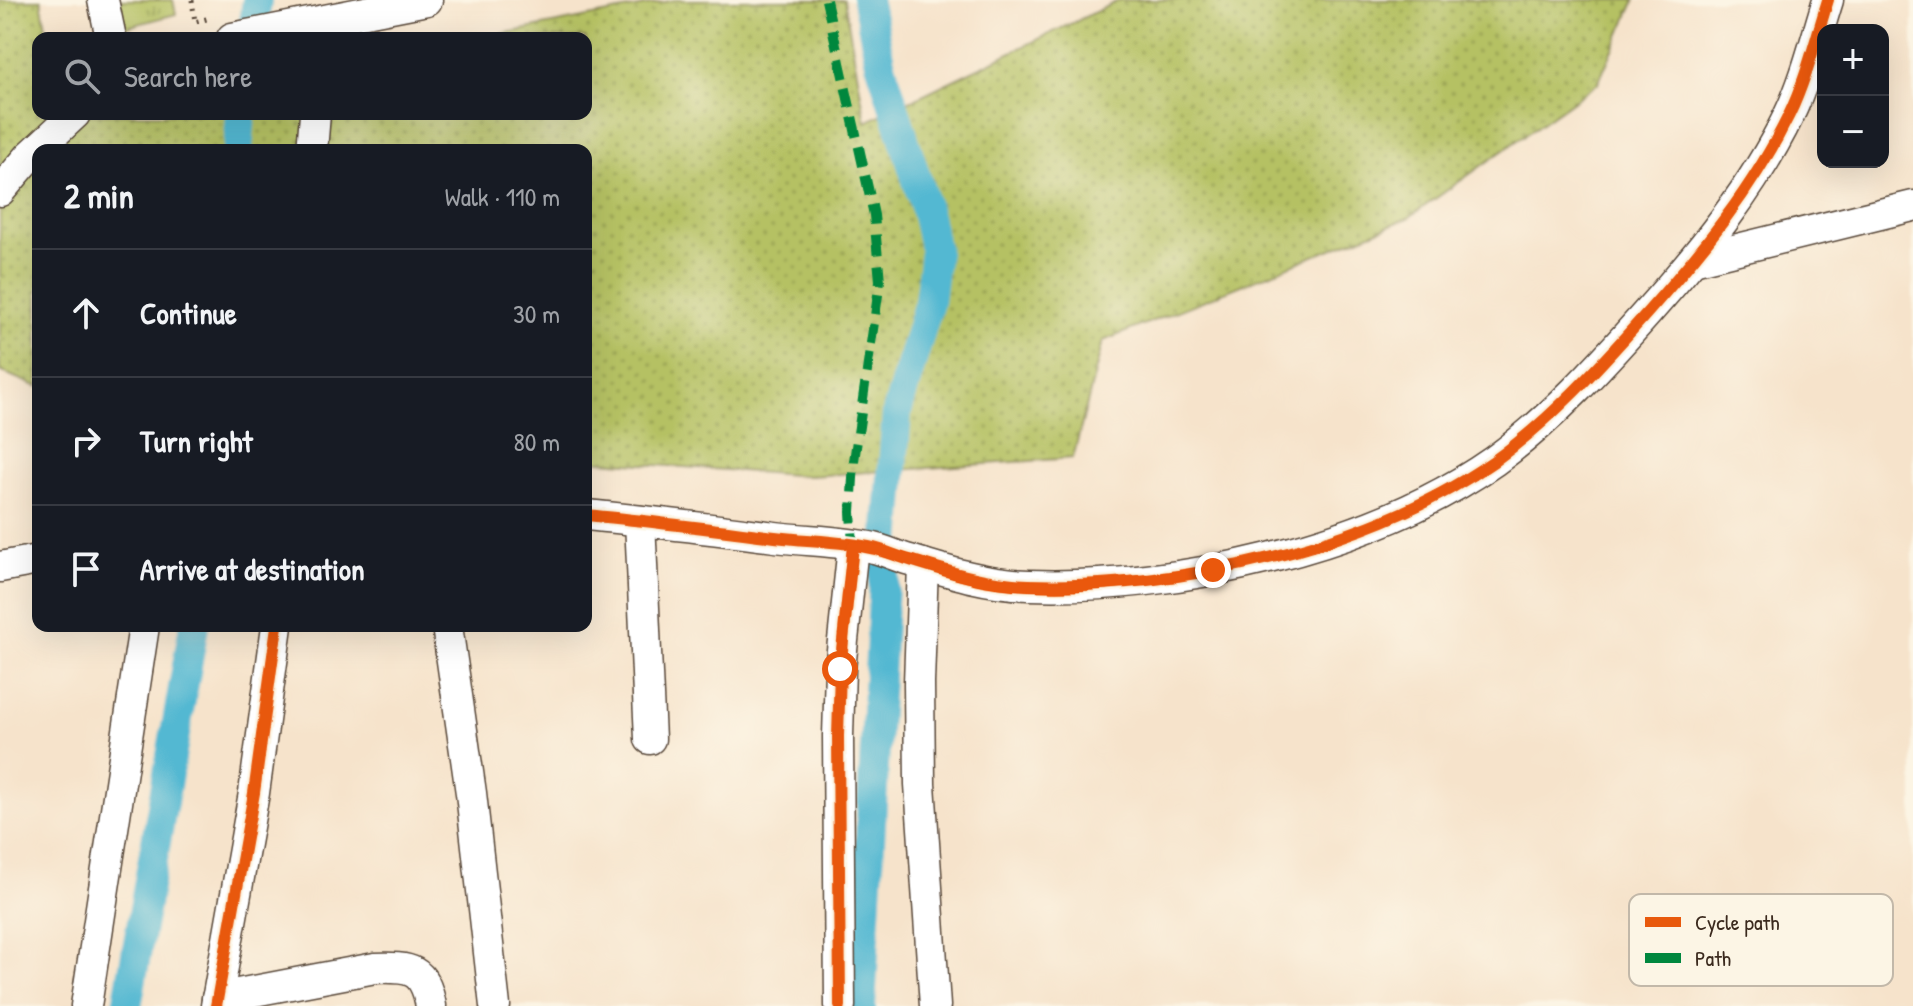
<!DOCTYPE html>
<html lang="en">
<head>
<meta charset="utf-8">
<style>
  body { margin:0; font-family:"Patrick Hand",sans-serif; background:#20242c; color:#f1f3f6 }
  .controls { position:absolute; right:24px; top:24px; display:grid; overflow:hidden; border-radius:16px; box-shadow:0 8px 32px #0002 }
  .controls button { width:72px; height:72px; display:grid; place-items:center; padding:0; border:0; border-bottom:2px solid #363941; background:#171b24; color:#f1f3f6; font:40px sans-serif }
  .stop { position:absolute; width:24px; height:24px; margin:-18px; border:6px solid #ea580c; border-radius:50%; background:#fff }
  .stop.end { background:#ea580c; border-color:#fff; box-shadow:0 2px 8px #0008 }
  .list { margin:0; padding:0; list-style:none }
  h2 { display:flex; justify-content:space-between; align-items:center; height:104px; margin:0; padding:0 32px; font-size:34px }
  h2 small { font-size:26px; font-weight:400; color:#9ea1a6 }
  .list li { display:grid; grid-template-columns:52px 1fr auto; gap:24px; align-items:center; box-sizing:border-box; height:128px; padding:0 32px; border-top:2px solid #363941 }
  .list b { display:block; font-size:30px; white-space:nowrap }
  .list em { font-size:26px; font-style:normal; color:#9ea1a6 }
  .icon { flex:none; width:44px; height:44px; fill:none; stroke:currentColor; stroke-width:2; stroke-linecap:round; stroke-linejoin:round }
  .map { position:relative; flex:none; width:1913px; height:1006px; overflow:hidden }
  .search { position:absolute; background:#171b24; box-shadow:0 8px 32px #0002; left:32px; top:32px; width:560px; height:88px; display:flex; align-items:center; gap:20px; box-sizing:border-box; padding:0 28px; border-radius:16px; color:#9ea1a6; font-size:30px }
  .panel { position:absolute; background:#171b24; box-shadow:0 8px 32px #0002; left:32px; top:144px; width:560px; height:488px; border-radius:16px }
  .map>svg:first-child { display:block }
  .grass { fill:url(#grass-tufts); stroke:#787640; stroke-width:2 }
  .park { fill:url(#park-dots); stroke:#787640; stroke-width:2 }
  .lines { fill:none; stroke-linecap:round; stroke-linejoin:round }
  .canal { stroke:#53b8d2; stroke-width:30 }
  .minor-casing { stroke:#574638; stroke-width:33 }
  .path { stroke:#574638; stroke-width:5; stroke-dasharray:2 6; stroke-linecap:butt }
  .minor { stroke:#fff; stroke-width:30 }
  .quiet { stroke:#00873e; stroke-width:10; stroke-dasharray:20 10; stroke-linecap:butt }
  .cycleway-casing { stroke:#fcf5e5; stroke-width:17 }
  .cycleway { stroke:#e8590c; stroke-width:12 }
  .route { stroke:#ea580c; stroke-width:10 }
  .key { fill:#fcf5e5; stroke:#c2b8a9; stroke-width:2 }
  .key-label { font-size:22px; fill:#3b2a1e }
</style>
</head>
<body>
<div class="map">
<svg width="1913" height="1006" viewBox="0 0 1913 1006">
  <defs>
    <pattern id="grass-tufts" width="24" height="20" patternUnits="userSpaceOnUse" patternTransform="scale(2)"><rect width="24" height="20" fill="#b5c163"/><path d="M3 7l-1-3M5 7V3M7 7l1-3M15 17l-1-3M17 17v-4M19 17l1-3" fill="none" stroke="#949d51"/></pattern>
    <pattern id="park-dots" width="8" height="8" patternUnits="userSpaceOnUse" patternTransform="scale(2)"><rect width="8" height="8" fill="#b5c163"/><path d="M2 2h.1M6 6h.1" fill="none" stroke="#949d51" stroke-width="1.8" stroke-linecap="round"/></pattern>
  </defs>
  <rect width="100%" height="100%" fill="#fcf5e5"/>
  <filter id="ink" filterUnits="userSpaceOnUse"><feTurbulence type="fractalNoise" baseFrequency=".0125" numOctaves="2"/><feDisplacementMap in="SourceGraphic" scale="16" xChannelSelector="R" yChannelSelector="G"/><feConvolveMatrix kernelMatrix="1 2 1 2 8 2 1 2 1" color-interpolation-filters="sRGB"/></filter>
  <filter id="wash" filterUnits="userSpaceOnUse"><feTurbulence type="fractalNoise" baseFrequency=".006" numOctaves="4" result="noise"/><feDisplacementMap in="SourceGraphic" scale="32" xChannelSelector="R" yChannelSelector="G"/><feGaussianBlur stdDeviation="1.8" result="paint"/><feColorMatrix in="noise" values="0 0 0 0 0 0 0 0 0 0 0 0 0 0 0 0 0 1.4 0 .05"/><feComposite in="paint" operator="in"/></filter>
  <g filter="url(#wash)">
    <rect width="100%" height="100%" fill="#f6e3cb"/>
    <path class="grass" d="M91 0H173L176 14 120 29Z"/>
    <path class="park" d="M0 0H41L48 38H38V114H586V38H481L675 0H844L866 122 1120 0H1635L1598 83 1408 218 1103 341 1073 458 810 476 586 460V150H38V387L0 371Z"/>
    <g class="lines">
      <g class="canal">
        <path d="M252 38 257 0"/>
        <path d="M238 150 241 114"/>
        <path d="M127 1006 194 626"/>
        <path d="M861 1006 884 583 897 412 929 302 935 251 924 203 880 62 867 0"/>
      </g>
    </g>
  </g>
  <g filter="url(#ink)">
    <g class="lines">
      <g class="minor-casing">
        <g id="minor">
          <path d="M103 0 111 38"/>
          <path d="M232 38 427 0"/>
          <path d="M312 150 315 114"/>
          <path d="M0 191 30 156 75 114"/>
          <path d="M1693 260 1913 206"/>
          <path d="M586 515C649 521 712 529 775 537 808 541 842 541 874 548 886 551 898 557 910 560 949 572 988 584 1029 585 1178 590 1370 548 1494 461 1551 420 1600 366 1647 313 1701 252 1753 189 1789 115 1806 80 1816 38 1828 0"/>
          <path d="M640 521 650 739"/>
          <path d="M923 564 919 683 920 784 935 1006"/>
          <path d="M0 567 38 560"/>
          <path d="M447 626 471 793 495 1006"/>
          <path d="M217 998 375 968C411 967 424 968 431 1006"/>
          <path d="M86 1006 144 626"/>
          <path d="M216 1006 254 793 277 626"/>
          <path d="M840 1006 838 736 840 669 853 546"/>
        </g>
      </g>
      <path class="path" d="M192 0 195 22 210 18"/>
      <use href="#minor" class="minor"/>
      <path class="quiet" d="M826 0 874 215 880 281 854 461 851 512 853 546"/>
      <g class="cycleway-casing">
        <g id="cycleway">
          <path d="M586 515C649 521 712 529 775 537 808 541 842 541 874 548 886 551 898 557 910 560 949 572 988 584 1029 585 1178 590 1370 548 1494 461 1551 420 1600 366 1647 313 1701 252 1753 189 1789 115 1806 80 1816 38 1828 0"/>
          <path d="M216 1006 254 793 277 626"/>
          <path d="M840 1006 838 736 840 669 853 546"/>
        </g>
      </g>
      <use href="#cycleway" class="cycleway"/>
    </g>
  </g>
  <g class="lines" filter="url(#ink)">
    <path class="route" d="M840 669 853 546C896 551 936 572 979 580 1056 594 1136 583 1213 570"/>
  </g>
  <rect x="1629" y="894" width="264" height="92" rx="12" class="key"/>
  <rect x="1645" y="917" width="36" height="10" fill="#e8590c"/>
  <rect x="1645" y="953" width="36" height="10" fill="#00873e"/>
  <g class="key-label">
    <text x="1695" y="930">Cycle path</text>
    <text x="1695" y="966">Path</text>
  </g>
</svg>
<div class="controls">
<button>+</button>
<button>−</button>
</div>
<div class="stop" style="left:840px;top:669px"></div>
<div class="stop end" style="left:1213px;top:570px"></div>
<div class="search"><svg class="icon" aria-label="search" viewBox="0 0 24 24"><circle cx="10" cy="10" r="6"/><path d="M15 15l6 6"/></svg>Search here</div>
<section class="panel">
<h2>2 min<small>Walk · 110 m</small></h2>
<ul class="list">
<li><svg class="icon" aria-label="ahead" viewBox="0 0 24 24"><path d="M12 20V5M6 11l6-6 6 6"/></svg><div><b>Continue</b></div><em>30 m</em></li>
<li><svg class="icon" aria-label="right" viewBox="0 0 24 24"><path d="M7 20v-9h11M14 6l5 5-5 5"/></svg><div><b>Turn right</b></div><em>80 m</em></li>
<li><svg class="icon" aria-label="arrive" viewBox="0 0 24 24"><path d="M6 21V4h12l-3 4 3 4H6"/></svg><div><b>Arrive at destination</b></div></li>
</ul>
</section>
</div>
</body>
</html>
